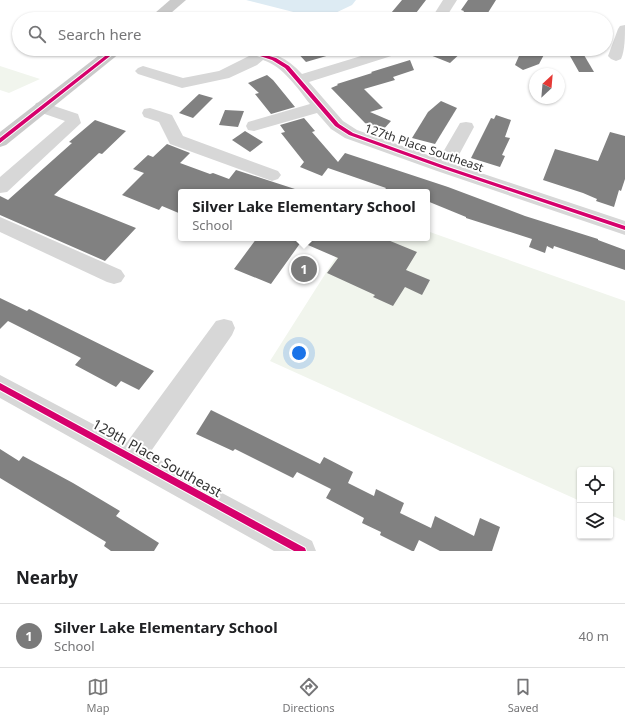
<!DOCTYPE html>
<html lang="en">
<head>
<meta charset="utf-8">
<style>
  body { margin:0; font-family:"Noto Sans",sans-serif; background:#f6f6f6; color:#202124 }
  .controls { position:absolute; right:12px; bottom:12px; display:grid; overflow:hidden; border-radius:4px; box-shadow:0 1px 3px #0004 }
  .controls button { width:36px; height:36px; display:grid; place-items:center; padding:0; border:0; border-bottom:1px solid #e0e0e0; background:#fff; color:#202124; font:20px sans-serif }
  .compass { position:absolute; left:529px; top:68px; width:36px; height:36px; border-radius:50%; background:#fff; box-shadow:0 1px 3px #0004; rotate:26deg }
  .you { position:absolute; left:299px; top:353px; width:14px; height:14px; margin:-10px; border:3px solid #fff; border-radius:50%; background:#1a73e8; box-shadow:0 0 0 6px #1a73e833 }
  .badge { display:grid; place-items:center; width:26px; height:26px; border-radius:50%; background:#7a7a7a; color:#fff; font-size:13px; font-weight:700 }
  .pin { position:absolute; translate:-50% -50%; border:2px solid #fff; box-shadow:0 1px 4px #0006 }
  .popup { position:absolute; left:178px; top:189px; width:252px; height:52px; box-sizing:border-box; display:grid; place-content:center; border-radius:4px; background:#fff; filter:drop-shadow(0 1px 3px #0005); font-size:13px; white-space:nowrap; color:#757577 }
  .popup b { font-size:15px; color:#202124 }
  .popup::after { content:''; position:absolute; left:50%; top:100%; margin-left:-8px; border:8px solid transparent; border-top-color:#fff }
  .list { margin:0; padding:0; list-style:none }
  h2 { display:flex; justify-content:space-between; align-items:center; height:52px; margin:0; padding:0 16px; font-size:17px }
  h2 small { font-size:13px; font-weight:400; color:#757577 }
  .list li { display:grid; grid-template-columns:26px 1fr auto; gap:12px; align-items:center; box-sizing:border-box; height:64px; padding:0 16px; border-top:1px solid #e0e0e0 }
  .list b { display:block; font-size:15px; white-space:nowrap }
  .list p { margin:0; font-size:13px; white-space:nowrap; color:#757577 }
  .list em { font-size:13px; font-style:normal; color:#757577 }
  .icon { flex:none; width:22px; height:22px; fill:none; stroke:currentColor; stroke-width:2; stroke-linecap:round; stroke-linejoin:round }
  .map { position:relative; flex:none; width:625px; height:551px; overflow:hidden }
  .search { position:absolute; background:#fff; box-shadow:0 1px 3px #0004; left:12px; right:12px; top:12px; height:44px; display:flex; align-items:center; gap:10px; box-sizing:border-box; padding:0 14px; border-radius:22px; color:#757577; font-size:15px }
  .sheet { height:116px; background:#fff }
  nav { display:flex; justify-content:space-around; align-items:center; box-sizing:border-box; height:56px; border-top:1px solid #e0e0e0; background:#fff; font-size:11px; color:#757577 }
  nav a { display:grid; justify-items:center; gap:2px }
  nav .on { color:#7a7a7a }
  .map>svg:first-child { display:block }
  .green { fill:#f1f5ed }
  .water { fill:#ddebf3 }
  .building { fill:#818181 }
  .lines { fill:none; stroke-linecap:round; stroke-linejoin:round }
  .minor { fill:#d7d7d7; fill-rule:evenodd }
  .major { fill:#cacaca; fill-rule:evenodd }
  .cycleway-casing { stroke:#fff; stroke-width:2 }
  .cycleway { fill:#d6006c; fill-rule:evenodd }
  .labels { text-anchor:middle; stroke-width:4; stroke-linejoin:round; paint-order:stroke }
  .street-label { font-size:12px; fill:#333; stroke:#fff }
  .near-street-label { font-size:14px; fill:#333; stroke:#fff }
</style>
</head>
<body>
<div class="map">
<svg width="625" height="551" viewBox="0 0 625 551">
  <rect width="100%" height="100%" fill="#fff"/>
  <g class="green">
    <path d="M0 66 40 79 9 93 0 90Z"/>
    <path d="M427 231 625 301V521L610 515V470H580V501L270 361 348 238H427Z"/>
  </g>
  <path class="water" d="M246 0H356L352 5 329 16 317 18Z"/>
  <g class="building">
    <path d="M402 0H426L413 17 405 16 403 19H386Z"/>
    <path d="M468 0H496L484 19 462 15 464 11 461 10Z"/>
    <path d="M294 49H340V52L306 62Z"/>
    <path d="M415 49H465L450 63Z"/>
    <path d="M522 49H547L539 64 523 70 515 65Z"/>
    <path d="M584 55 594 72H579L570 56Z"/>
    <path d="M410 60 414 70 393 77 395 80 364 89 383 108 370 112 391 121 382 131 365 123 331 88 338 85 337 84 372 73 371 72Z"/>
    <path d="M267 75 273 80 295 107 271 114 255 94 259 93 248 83Z"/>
    <path d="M199 94 213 98 193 118 179 113Z"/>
    <path d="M441 101 457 108 435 144 412 138 428 112Z"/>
    <path d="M225 110 244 111 238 127 219 125Z"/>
    <path d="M496 115 511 120 505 137 510 138 502 155 505 156 500 167 471 158 491 118 494 119Z"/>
    <path d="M304 118 315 131 312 132 338 162 345 153 448 187 525 216 598 239V240L625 250V270L554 246 553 249 547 246 545 253 529 247 532 239 466 218V217L427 201V192H383L386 188 328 168 322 176 300 167 304 162 281 133 285 132 280 125Z"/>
    <path d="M95 120 126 131 102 154 99 153 54 195 136 228 105 261 0 215V196L8 200 72 143 69 142Z"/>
    <path d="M245 131 263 142 250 152 232 140Z"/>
    <path d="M610 132 625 136V179L621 191 619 190 614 207 596 201 597 199 583 193 543 180 555 149 598 161Z"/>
    <path d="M167 144 190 153 180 163 210 174 213 173 229 179 236 170 298 190V192H181V214L162 206 159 210 122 195 144 173 133 169 148 155 153 157Z"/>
    <path d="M257 238H383L417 252 406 270 430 280 422 295 405 287 393 306 373 297 375 295 327 273 338 258 301 242 271 284 234 269Z"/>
    <path d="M0 298 27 311 29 309 154 371 139 390 121 381 116 387 75 365 81 358 8 321 0 329Z"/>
    <path d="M211 410 320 464 324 457 353 472 348 483 374 496 376 489 404 503 400 513 431 528 435 516 474 536 480 518 500 527 492 551H440L419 540 414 551H412L380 535 381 532 362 523 364 518 326 498 331 489 297 472 293 478 235 449 233 451 196 434Z"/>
    <path d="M0 449 19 461 23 456 73 483 120 511 116 516 159 543 154 551H111L104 546 106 542 0 478Z"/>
  </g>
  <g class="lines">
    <g class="minor">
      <path d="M443 0H457L445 19H431Z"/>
      <path d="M625 25C625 36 625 50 621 59L616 61 611 59 608 56 618 29 620 26Z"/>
      <path d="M234 49C262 49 282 52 302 74L384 49H406L404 52 309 82 343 121 357 130 439 159 460 123 466 122 472 123 474 127 454 164 625 221V235L437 171 345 138 331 129 317 113 254 131 248 130 246 126 248 122 310 104C297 88 284 67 263 60L257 65 229 78 182 88 138 74 135 71 138 68 143 66 183 78 219 71 249 56 236 52Z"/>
      <path d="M42 102 78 114 81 123 7 192 0 193V177L65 121 36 111 34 107 36 103Z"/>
      <path d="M150 108 172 115 183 136 278 171 281 175 278 179 272 181 170 144 159 122 144 117 142 113 144 109Z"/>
      <path d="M0 217 121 270 125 276 121 282 114 284 107 282 0 232Z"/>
      <path d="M224 319 232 321 235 328 232 335 149 454 312 541 316 551H274L0 398V375L127 442 216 321Z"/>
    </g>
    <g class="major">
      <path d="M170 0H186L164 19H148Z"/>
      <path d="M107 49H125L6 145 0 147V132Z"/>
    </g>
    <g class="cycleway-casing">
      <g id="cycleway">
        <path d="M114 49H119L0 143V138Z"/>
        <path d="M239 49H245L276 58 289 66 339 124 353 133 445 166 625 226V230L441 168 349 135 335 126 285 68 272 60Z"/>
        <path d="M0 383 305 548 306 551H294L0 390Z"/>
      </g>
    </g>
    <use href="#cycleway" class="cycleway"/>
  </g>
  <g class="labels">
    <g class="street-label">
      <text transform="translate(424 148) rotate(19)" y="4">127th Place Southeast</text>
    </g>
    <g class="near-street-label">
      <text transform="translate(157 458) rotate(29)" y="5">129th Place Southeast</text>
    </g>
  </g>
</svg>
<div class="controls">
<button><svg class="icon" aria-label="locate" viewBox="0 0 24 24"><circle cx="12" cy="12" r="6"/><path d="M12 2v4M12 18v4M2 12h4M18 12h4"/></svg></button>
<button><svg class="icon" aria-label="layers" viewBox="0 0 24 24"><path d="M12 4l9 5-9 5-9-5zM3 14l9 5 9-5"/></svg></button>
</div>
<svg class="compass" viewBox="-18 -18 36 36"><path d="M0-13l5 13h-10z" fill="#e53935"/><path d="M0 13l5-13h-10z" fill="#757577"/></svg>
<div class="you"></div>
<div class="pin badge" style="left:304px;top:269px">1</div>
<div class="popup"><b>Silver Lake Elementary School</b>School</div>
<div class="search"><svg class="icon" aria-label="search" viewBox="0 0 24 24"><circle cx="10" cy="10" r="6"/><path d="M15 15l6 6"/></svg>Search here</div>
</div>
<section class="sheet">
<h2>Nearby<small></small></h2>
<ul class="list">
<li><span class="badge">1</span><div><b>Silver Lake Elementary School</b><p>School</p></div><em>40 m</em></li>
</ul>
</section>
<nav>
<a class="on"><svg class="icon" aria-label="map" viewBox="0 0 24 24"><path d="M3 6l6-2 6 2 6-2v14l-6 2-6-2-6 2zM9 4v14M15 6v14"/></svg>Map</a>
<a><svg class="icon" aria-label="directions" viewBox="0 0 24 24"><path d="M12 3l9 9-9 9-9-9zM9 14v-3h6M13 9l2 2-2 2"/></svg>Directions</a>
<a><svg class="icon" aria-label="saved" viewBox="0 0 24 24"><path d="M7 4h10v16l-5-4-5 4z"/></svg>Saved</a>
</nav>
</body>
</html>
